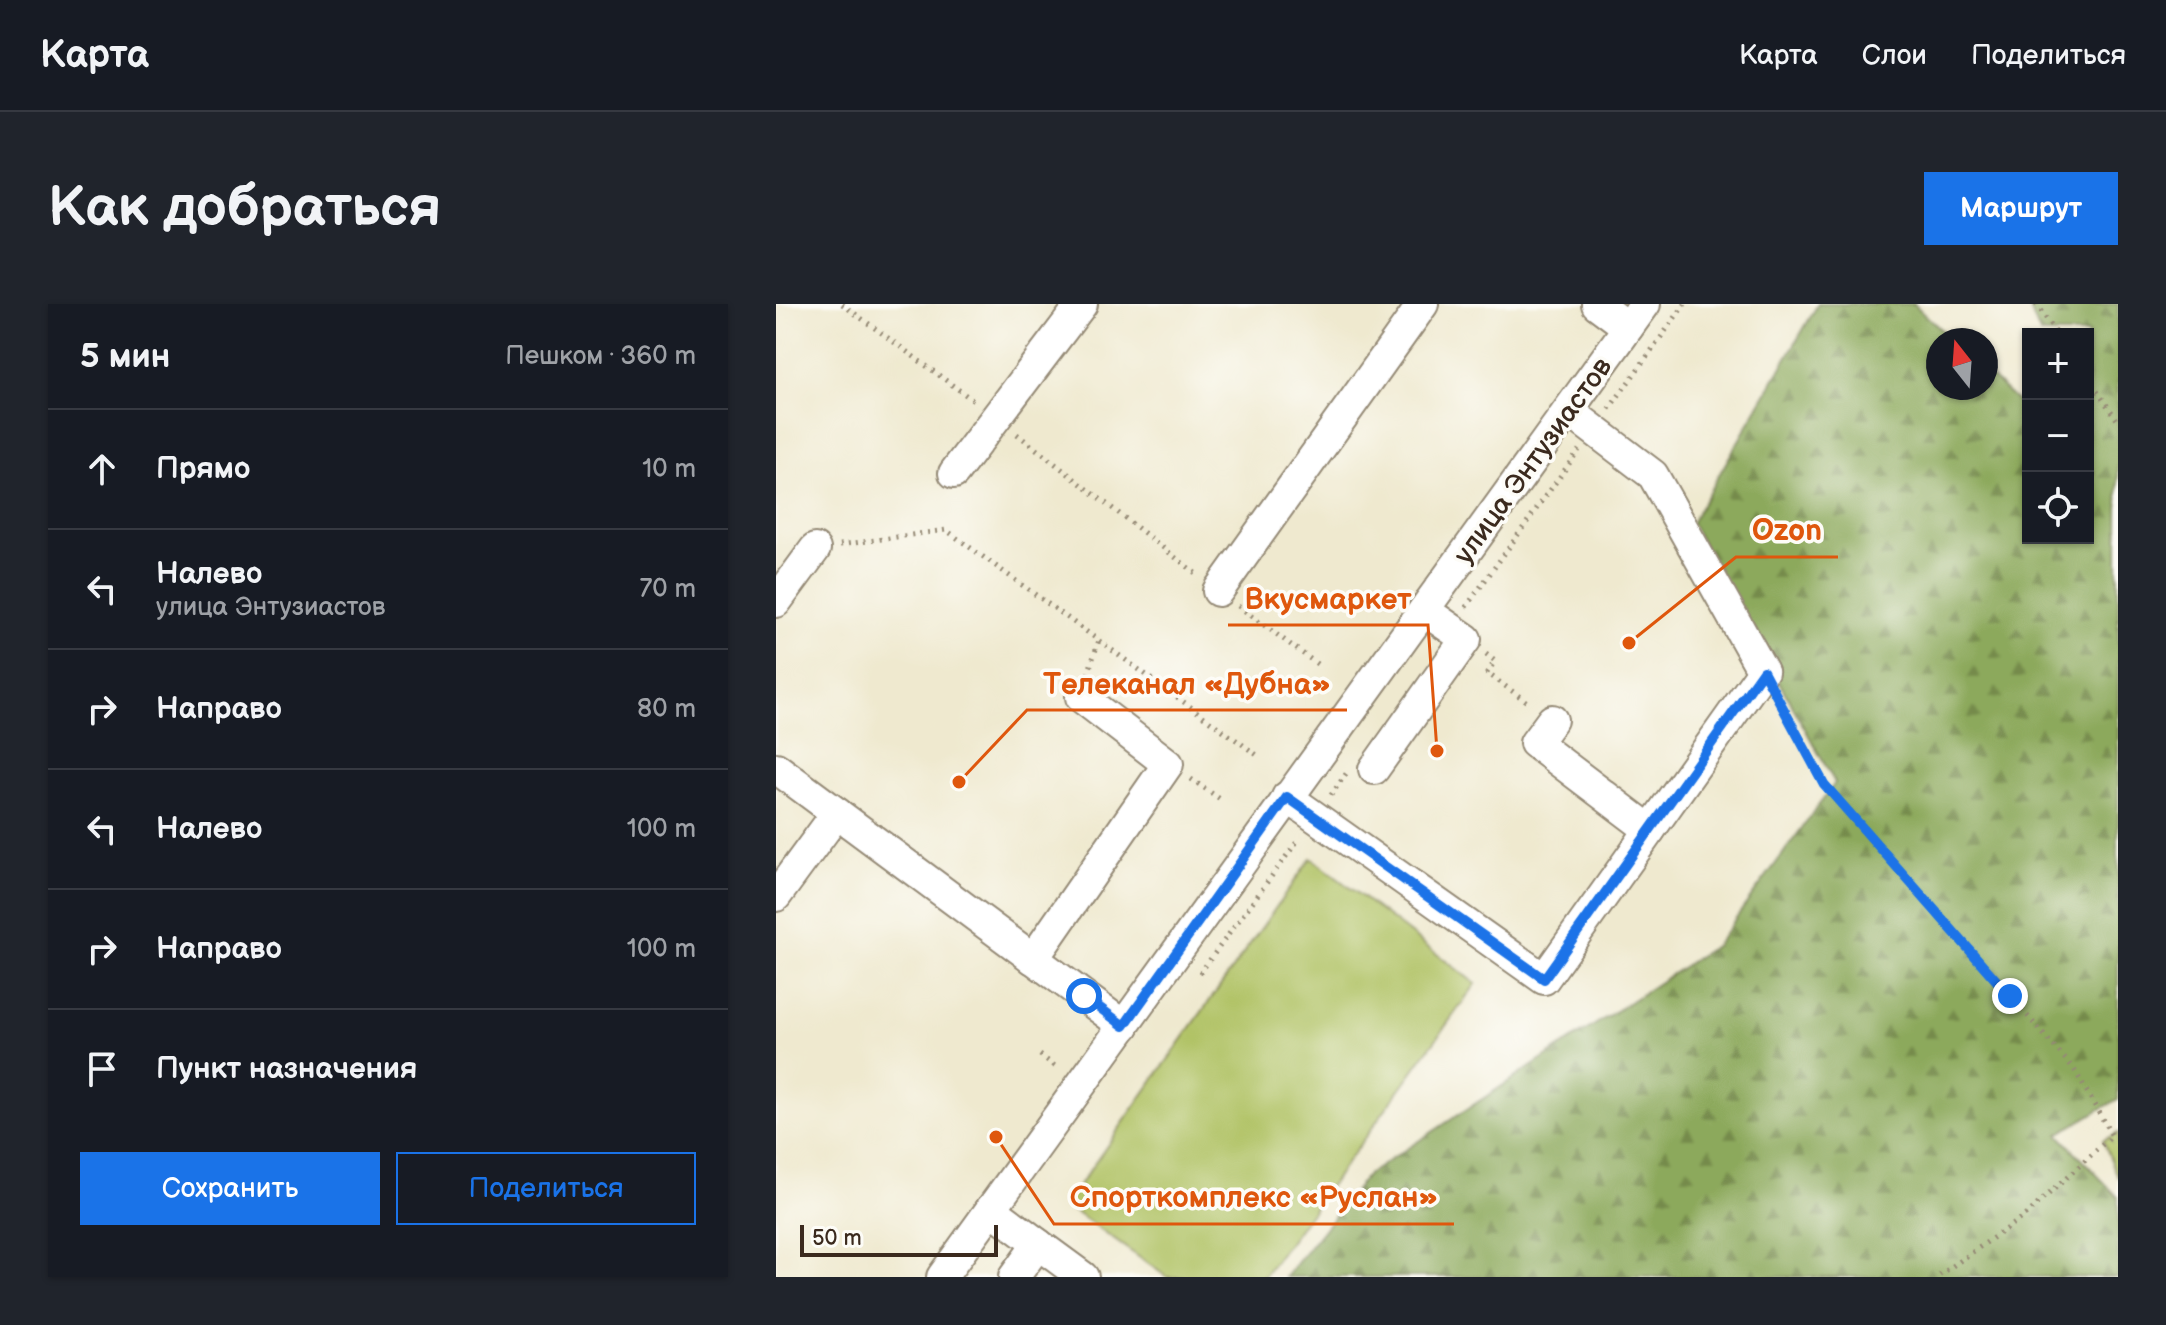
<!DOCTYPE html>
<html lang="ru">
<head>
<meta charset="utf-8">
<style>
  body { margin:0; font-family:"Balsamiq Sans",sans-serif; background:#20242c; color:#f1f3f6 }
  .controls { position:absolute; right:24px; top:24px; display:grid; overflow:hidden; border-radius:0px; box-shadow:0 2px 6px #0004 }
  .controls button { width:72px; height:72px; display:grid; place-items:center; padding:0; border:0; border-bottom:2px solid #363941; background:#171b24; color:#f1f3f6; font:40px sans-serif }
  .compass { position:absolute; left:1150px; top:24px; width:72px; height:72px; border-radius:50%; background:#171b24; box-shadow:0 2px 6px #0004; rotate:343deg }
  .scale { position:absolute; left:24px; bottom:20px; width:198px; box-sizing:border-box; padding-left:8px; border:4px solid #3b2a1e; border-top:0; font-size:22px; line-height:28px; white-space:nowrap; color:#3b2a1e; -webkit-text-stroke:6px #fdfcf7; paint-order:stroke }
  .stop { position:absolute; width:24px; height:24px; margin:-18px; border:6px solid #1a73e8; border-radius:50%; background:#fff }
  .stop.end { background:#1a73e8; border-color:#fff; box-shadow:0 2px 8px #0008 }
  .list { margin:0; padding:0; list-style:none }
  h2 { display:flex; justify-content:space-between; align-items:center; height:104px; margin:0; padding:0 32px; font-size:34px }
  h2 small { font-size:26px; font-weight:400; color:#9ea1a6 }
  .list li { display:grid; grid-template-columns:52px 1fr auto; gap:24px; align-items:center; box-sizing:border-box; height:120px; padding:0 32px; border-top:2px solid #363941 }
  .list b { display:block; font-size:30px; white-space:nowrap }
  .list p { margin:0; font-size:26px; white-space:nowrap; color:#9ea1a6 }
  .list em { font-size:26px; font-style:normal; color:#9ea1a6 }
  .actions { display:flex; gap:16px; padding:24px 32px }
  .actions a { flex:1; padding:18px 0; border:2px solid #1a73e8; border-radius:0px; text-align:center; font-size:28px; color:#1a73e8 }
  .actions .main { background:#1a73e8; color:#fff }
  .icon { flex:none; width:44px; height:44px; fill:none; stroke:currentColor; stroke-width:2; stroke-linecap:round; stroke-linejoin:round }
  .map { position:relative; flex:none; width:1342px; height:973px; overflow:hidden; border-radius:0px }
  header { display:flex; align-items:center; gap:48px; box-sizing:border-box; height:112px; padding:0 40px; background:#171b24; border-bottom:2px solid #363941 }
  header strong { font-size:38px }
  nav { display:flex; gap:44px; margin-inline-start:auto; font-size:28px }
  .intro { display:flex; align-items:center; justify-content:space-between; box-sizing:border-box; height:192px; padding:0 48px }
  h1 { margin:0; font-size:56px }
  .button { padding:20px 36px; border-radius:0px; background:#1a73e8; color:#fff; font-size:28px; font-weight:700 }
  main { display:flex; gap:48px; padding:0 48px }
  aside { flex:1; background:#171b24; border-radius:0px; box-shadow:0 2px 6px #0004 }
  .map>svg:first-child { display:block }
  .forest { fill:url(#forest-firs); stroke:#646a3c; stroke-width:2 }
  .park { fill:url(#park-crowns); stroke:#767642; stroke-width:2 }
  .garden { fill:#b1c366; stroke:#767642; stroke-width:2 }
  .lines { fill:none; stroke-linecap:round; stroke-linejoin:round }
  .minor-casing { stroke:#958a76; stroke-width:34 }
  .path { stroke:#958a76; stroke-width:5; stroke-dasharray:2 6; stroke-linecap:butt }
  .minor { stroke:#fff; stroke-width:30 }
  .route { stroke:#1a73e8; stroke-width:10 }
  .labels { text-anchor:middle; stroke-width:7; stroke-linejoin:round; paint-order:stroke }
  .street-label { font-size:28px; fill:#3b2a1e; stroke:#fdfcf7 }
  .leader { fill:none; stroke:#df570d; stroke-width:3 }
  .callout-dot { fill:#df570d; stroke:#fdfcf7; stroke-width:3 }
  .callout-label { font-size:30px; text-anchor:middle; font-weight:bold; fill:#df570d; stroke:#fdfcf7; stroke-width:7; stroke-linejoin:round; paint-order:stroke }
</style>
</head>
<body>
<header>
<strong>Карта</strong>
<nav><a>Карта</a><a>Слои</a><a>Поделиться</a></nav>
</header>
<div class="intro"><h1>Как добраться</h1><a class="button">Маршрут</a></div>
<main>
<aside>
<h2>5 мин<small>Пешком · 360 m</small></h2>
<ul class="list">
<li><svg class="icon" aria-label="ahead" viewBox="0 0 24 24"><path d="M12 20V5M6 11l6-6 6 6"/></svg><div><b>Прямо</b></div><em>10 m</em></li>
<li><svg class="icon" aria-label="left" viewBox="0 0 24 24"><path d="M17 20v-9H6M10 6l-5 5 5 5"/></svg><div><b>Налево</b><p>улица Энтузиастов</p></div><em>70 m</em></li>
<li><svg class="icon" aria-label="right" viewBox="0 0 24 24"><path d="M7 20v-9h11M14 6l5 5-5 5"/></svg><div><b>Направо</b></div><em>80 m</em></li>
<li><svg class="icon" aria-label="left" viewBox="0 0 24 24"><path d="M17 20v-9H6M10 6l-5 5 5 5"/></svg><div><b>Налево</b></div><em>100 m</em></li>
<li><svg class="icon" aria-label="right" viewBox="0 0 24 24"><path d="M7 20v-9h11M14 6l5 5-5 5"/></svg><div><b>Направо</b></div><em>100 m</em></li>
<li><svg class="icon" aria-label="arrive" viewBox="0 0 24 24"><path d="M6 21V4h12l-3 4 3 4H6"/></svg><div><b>Пункт назначения</b></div></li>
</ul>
<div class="actions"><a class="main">Сохранить</a><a>Поделиться</a></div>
</aside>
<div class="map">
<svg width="1342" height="973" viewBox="0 0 1342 973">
  <defs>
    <pattern id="forest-firs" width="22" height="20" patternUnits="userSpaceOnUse" patternTransform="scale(2)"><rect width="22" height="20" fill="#8ca95b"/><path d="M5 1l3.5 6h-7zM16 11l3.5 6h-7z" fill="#748a4b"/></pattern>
    <pattern id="park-crowns" width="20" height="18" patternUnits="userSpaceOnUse" patternTransform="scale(2)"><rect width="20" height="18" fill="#b1c366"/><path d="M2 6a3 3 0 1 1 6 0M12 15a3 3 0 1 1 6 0" fill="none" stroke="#919f53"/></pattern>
  </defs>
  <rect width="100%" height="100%" fill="#fdfcf7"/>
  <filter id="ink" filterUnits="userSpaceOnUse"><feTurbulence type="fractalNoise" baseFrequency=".0125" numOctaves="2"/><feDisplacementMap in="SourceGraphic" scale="16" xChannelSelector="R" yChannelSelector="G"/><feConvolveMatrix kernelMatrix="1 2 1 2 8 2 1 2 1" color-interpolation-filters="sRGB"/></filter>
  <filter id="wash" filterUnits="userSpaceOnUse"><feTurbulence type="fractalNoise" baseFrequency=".006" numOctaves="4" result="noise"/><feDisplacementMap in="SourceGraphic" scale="32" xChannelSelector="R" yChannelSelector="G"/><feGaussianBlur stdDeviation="1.8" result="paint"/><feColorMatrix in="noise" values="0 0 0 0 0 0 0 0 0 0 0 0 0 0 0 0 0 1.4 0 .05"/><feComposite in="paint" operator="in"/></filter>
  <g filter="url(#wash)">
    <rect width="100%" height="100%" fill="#efe9cf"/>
    <path class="forest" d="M1042 0H1138L1176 36H1162V84H1210V68L1252 108V234H1312V165L1318 169 1312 154V30H1264L1252 0H1342V795L1282 830 1342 893V973H510L591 871 940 641 1059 479 915 219Z"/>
    <path class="park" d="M1342 829V874L1327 836Z"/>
    <path class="garden" d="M535 554 700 680 488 973H391L289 901Z"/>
  </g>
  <g filter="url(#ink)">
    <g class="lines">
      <g class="minor-casing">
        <g id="minor">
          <path d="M821 0 852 23"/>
          <path d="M178 169 306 0"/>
          <path d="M442 287 647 0"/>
          <path d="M0 298 39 245"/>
          <path d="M776 416 759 439 874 526"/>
          <path d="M0 464 348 722"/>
          <path d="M598 465 690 335 648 306"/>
          <path d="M511 493 768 675 987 367 877 171 793 107"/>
          <path d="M0 592 61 509"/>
          <path d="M257 655 392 460 305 393"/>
          <path d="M215 905 262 940 238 973"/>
          <path d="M262 940 307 973"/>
          <path d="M166 973 869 0"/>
        </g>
      </g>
      <g class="path">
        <path d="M66 0 198 97"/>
        <path d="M1260 0 1281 30"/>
        <path d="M1312 74 1342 117"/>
        <path d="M833 105 909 0"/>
        <path d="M241 130 422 271"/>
        <path d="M64 241 170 226 481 451"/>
        <path d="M462 302 545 363"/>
        <path d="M690 303 803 146"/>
        <path d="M710 350 719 357 711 369 754 400"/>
        <path d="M312 370 323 336"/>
        <path d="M1001 392 1048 480 1298 765 1336 832 1251 910 1161 973"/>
        <path d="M415 475 447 497"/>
        <path d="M555 491 572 467"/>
        <path d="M424 669 523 535"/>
        <path d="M264 751 283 765"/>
      </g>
      <use href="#minor" class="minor"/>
    </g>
  </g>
  <g class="lines" filter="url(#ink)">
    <path class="route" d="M308 692 348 722 511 493 768 675 987 367 1048 480 1234 692"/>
  </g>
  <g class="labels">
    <g class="street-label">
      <text transform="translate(756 156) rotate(-54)" y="10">улица Энтузиастов</text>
    </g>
  </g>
  <path class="leader" d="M853 339L960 253H1062M661 447L652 321H452M183 478L251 406H571M220 833L278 920H678"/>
  <g class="callout-dot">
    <circle cx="853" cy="339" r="8"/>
    <circle cx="661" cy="447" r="8"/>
    <circle cx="183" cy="478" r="8"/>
    <circle cx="220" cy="833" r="8"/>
  </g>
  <g class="callout-label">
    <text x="1011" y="236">Ozon</text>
    <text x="552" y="305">Вкусмаркет</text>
    <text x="411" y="390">Телеканал «Дубна»</text>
    <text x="478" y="903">Спорткомплекс «Руслан»</text>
  </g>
</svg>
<div class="controls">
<button>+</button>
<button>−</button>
<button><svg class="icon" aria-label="locate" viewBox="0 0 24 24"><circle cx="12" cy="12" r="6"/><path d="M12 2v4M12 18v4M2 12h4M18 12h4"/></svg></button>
</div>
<svg class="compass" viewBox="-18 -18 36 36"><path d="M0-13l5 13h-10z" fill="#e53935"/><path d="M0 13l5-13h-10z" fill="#9ea1a6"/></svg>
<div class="scale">50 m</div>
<div class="stop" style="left:308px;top:692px"></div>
<div class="stop end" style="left:1234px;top:692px"></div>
</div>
</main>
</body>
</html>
